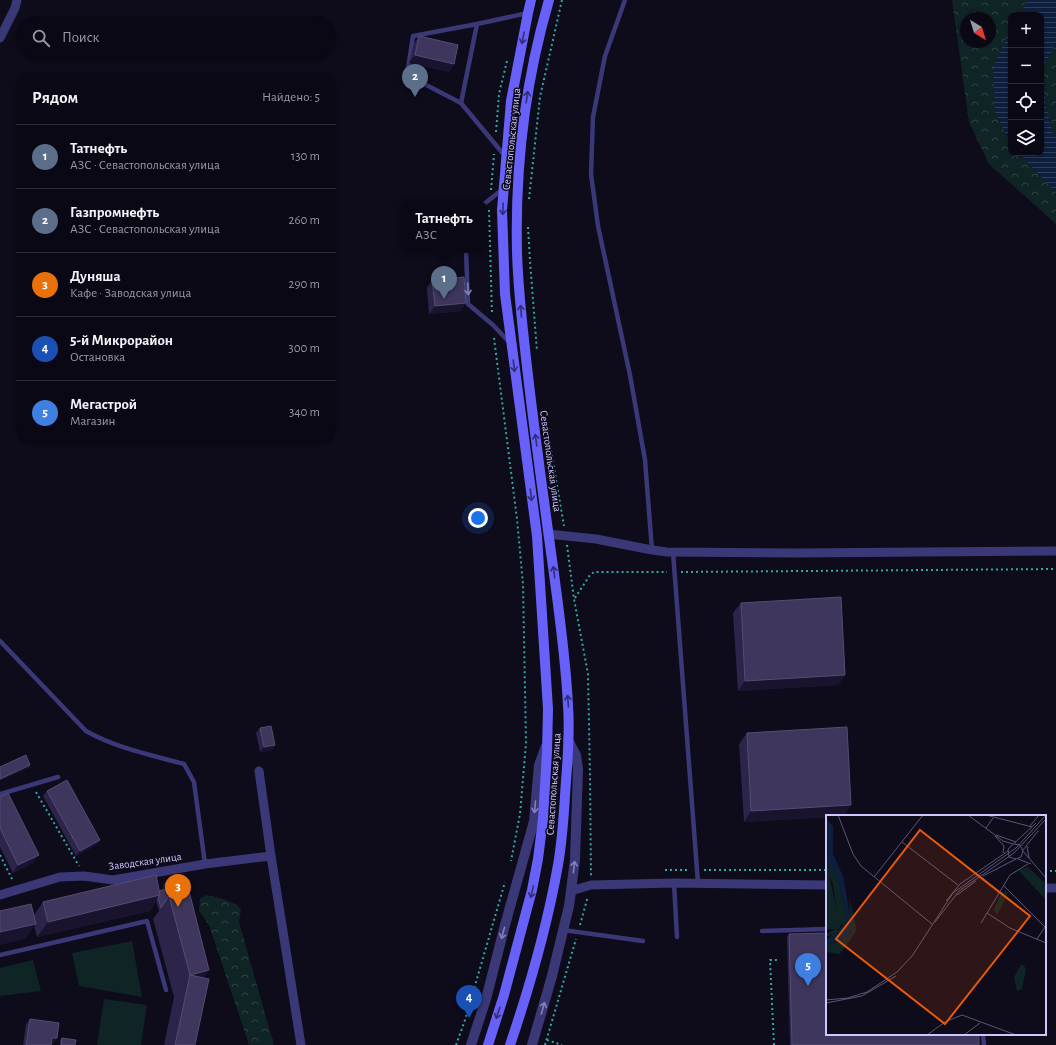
<!DOCTYPE html>
<html lang="ru">
<head>
<meta charset="utf-8">
<style>
  body { margin:0; font-family:"Alegreya Sans",sans-serif; background:#13111d; color:#f1f3f6 }
  .controls { position:absolute; right:12px; top:12px; display:grid; overflow:hidden; border-radius:8px; box-shadow:0 1px 3px #0004 }
  .controls button { width:36px; height:36px; display:grid; place-items:center; padding:0; border:0; border-bottom:1px solid #2a2934; background:#0a0814; color:#f1f3f6; font:20px sans-serif }
  .compass { position:absolute; left:960px; top:12px; width:36px; height:36px; border-radius:50%; background:#0a0814; box-shadow:0 1px 3px #0004; rotate:142deg }
  .you { position:absolute; left:478px; top:518px; width:14px; height:14px; margin:-10px; border:3px solid #fff; border-radius:50%; background:#1a73e8; box-shadow:0 0 0 6px #1a73e833 }
  .badge { display:grid; place-items:center; width:26px; height:26px; border-radius:50%; background:#0f766e; color:#fff; font-size:13px; font-weight:700 }
  .pin { position:absolute; translate:-50% -33px; filter:drop-shadow(0 1px 2px #0008) }
  .pin::after { content:''; position:absolute; top:21px; width:14px; height:12px; background:inherit; clip-path:polygon(0 0,100% 0,50% 100%) }
  .popup { position:absolute; left:401px; top:201px; width:86px; height:52px; box-sizing:border-box; display:grid; place-content:center; border-radius:8px; background:#0a0814; filter:drop-shadow(0 1px 3px #0005); font-size:13px; white-space:nowrap; color:#999aa0 }
  .popup b { font-size:15px; color:#f1f3f6 }
  .popup::after { content:''; position:absolute; left:50%; top:100%; margin-left:-8px; border:8px solid transparent; border-top-color:#0a0814 }
  .list { margin:0; padding:0; list-style:none }
  h2 { display:flex; justify-content:space-between; align-items:center; height:52px; margin:0; padding:0 16px; font-size:17px }
  h2 small { font-size:13px; font-weight:400; color:#999aa0 }
  .list li { display:grid; grid-template-columns:26px 1fr auto; gap:12px; align-items:center; box-sizing:border-box; height:64px; padding:0 16px; border-top:1px solid #2a2934 }
  .list b { display:block; font-size:15px; white-space:nowrap }
  .list p { margin:0; font-size:13px; white-space:nowrap; color:#999aa0 }
  .list em { font-size:13px; font-style:normal; color:#999aa0 }
  .icon { flex:none; width:22px; height:22px; fill:none; stroke:currentColor; stroke-width:2; stroke-linecap:round; stroke-linejoin:round }
  .map { position:relative; flex:none; width:1056px; height:1045px; overflow:hidden }
  .search { position:absolute; background:#0a0814; box-shadow:0 1px 3px #0004; left:16px; top:16px; width:320px; height:44px; display:flex; align-items:center; gap:10px; box-sizing:border-box; padding:0 14px; border-radius:22px; color:#999aa0; font-size:15px }
  .panel { position:absolute; background:#0a0814; box-shadow:0 1px 3px #0004; left:16px; top:72px; width:320px; height:372px; border-radius:16px }
  .map>svg:first-child { display:block }
  .forest { fill:url(#forest-crowns); fill-rule:evenodd }
  .park { fill:#0f2424 }
  .water { fill:url(#water-rules) }
  .lines { fill:none; stroke-linecap:round; stroke-linejoin:round }
  .path { stroke:#30a8a3; stroke-width:2; stroke-dasharray:2 3; stroke-linecap:butt }
  .service { stroke:#3b3878; stroke-width:4.5 }
  .minor { stroke:#3b3878; stroke-width:9 }
  .tertiary { stroke:#3b3878; stroke-width:10 }
  .secondary { stroke:#6861f9; stroke-width:10 }
  .wall { fill:#2c2449 }
  .shaded-wall { fill:#19132e }
  .building { fill:#3e365c; stroke:#544c75 }
  .oneway { stroke:#322d74 }
  .oneway2 { stroke:#8480ba }
  .labels { text-anchor:middle; stroke-width:3; stroke-linejoin:round; paint-order:stroke }
  .street-label { font-size:11px; fill:#cec7fd; stroke:#0e0b1b }
  .inset-road { fill:none; stroke:#5b5675; stroke-width:1 }
  .view { fill:#e8590c; fill-opacity:0.15; stroke:#e8590c; stroke-width:2 }
  .inset-edge { fill:none; stroke:#cec7fd; stroke-width:2 }
</style>
</head>
<body>
<div class="map">
<svg width="1056" height="1045" viewBox="0 0 1056 1045">
  <defs>
    <pattern id="forest-crowns" width="20" height="18" patternUnits="userSpaceOnUse"><rect width="20" height="18" fill="#0f2424"/><path d="M2 6a3 3 0 1 1 6 0M12 15a3 3 0 1 1 6 0" fill="none" stroke="#314245"/></pattern>
    <pattern id="water-rules" width="6" height="5" patternUnits="userSpaceOnUse"><rect width="6" height="5" fill="#0d1f3d"/><path d="M0 2.5h6" fill="none" stroke="#2f3e5a"/></pattern>
  </defs>
  <rect width="100%" height="100%" fill="#0e0b1b"/>
  <g class="forest">
    <path d="M952 0H1028L1019 15H1011V27L1009 30 995 112 1011 144V153H1019L1056 193V224L989 164 969 122ZM966 18H990V42H966Z"/>
    <path d="M1056 43V138L1053 134 1046 106 1043 68Z"/>
    <path d="M206 895 220 898 236 904 241 910 239 922 274 1045H249L209 925 199 911 200 899Z"/>
  </g>
  <g class="park">
    <path d="M132 941 142 997 79 986 72 953Z"/>
    <path d="M33 960 41 991 0 996V968Z"/>
    <path d="M104 999 147 1005 141 1045H97Z"/>
  </g>
  <g class="water">
    <path d="M1028 0H1056V43L1043 68 1046 106 1053 134 1056 138V193L1019 153H1041V15H1019Z"/>
    <path d="M1011 27V144L995 112 993 68Z"/>
  </g>
  <g class="lines">
    <g class="path">
      <path d="M496 132 499 94 507 61"/>
      <path d="M491 190 494 154"/>
      <path d="M529 199 540 97 562 0"/>
      <path d="M489 210 492 314"/>
      <path d="M528 227 530 261 537 351"/>
      <path d="M494 338 517 519 523 584 526 743 520 814 511 861"/>
      <path d="M545 416 564 526"/>
      <path d="M567 545 574 599 588 674 590 776 591 876"/>
      <path d="M681 572 1056 569"/>
      <path d="M575 598 590 575 594 572H667"/>
      <path d="M36 792 79 866"/>
      <path d="M0 855 13 881"/>
      <path d="M665 870H690"/>
      <path d="M704 870H827"/>
      <path d="M1045 871H1056"/>
      <path d="M580 925 588 896"/>
      <path d="M547 1040 562 1045"/>
      <path d="M456 1045 465 1020 505 882"/>
      <path d="M545 1045 576 939"/>
      <path d="M774 1045 770 960H780"/>
    </g>
    <g class="service">
      <path d="M625 0 605 56 593 117 591 174 598 226 630 375 645 460 652 550"/>
      <path d="M461 103 477 24"/>
      <path d="M505 156 461 103 407 75 413 36 477 24 528 13"/>
      <path d="M484 204 503 189"/>
      <path d="M466 250 468 304 493 325 509 342"/>
      <path d="M673 552 698 883"/>
      <path d="M0 641 86 731C116 748 151 755 184 764L194 782 205 864"/>
      <path d="M0 794 58 777"/>
      <path d="M674 883 677 937"/>
      <path d="M563 930 643 941"/>
      <path d="M762 931 827 929"/>
      <path d="M0 955 147 921 166 990"/>
      <path d="M983 1034 984 1045"/>
    </g>
    <g class="minor">
      <path d="M0 38 15 8 17 0"/>
      <path d="M548 534 596 539 652 550 667 552 796 553 1056 551"/>
      <path d="M259 771 271 856 301 1045"/>
      <path d="M1045 888H1056"/>
      <path d="M571 891 591 885 674 883 827 885"/>
      <path d="M0 895 60 877 84 876 113 880 205 864 271 856"/>
    </g>
    <g class="tertiary">
      <path d="M471 1045 486 999 505 925 534 821 539 765 546 746"/>
      <path d="M532 1045 552 976 569 906 571 891 575 859 578 769 576 755 568 740"/>
    </g>
    <g class="secondary">
      <path d="M488 1045 504 995 532 890 538 859 543 819 547 752 548 709 537 536 505 294 502 210 511 101 528 13 531 0"/>
      <path d="M510 1045C530 986 547 927 558 865 563 837 564 809 566 781 568 756 570 731 568 706 566 662 560 618 554 574 544 502 534 430 526 358 522 323 518 287 517 252 515 167 525 82 549 0"/>
    </g>
  </g>
  <g class="wall">
    <path d="M419 36 454 64 449 72 409 63 414 44Z"/>
    <path d="M432 280 461 311 429 314 427 288Z"/>
    <path d="M741 603 845 675 838 685 738 691 733 613Z"/>
    <path d="M260 728 275 745 272 750 260 752 256 733Z"/>
    <path d="M747 733 844 816 744 822 739 744Z"/>
    <path d="M47 791 100 840 96 845 76 856 43 796Z"/>
    <path d="M0 797 33 863 13 873 0 847Z"/>
    <path d="M165 883 204 978 195 1045H164L174 997 153 919 159 911 156 901 150 911 37 937 34 925 25 939 34 915 43 902 159 891 164 889 163 886Z"/>
    <path d="M789 934 979 1045H790L787 937Z"/>
    <path d="M30 1019 57 1038 53 1044 51 1043V1045H23L26 1024Z"/>
    <path d="M62 1038 75 1045H60V1040Z"/>
  </g>
  <g class="shaded-wall">
    <path d="M415 55 454 64 449 72 409 63Z"/>
    <path d="M466 303 461 311 429 314 435 306Z"/>
    <path d="M845 675 838 685 738 691 745 681Z"/>
    <path d="M275 745 272 750 260 752 264 747Z"/>
    <path d="M30 765 29 768 0 781V779Z"/>
    <path d="M851 805 844 816H827V817L744 822 751 811Z"/>
    <path d="M100 840 96 845 76 856 80 851Z"/>
    <path d="M39 855 33 863 13 873 18 865Z"/>
    <path d="M160 895 150 911 37 937 48 922Z"/>
    <path d="M36 924 25 939 0 945V932Z"/>
    <path d="M209 970 194 992 190 975Z"/>
    <path d="M52 1038H57L53 1044 48 1043Z"/>
  </g>
  <g class="building">
    <path d="M419 36 458 45 454 64 415 55Z"/>
    <path d="M464 277 466 303 435 306 432 280Z"/>
    <path d="M841 597 845 675 745 681 741 603Z"/>
    <path d="M271 726 275 745 264 747 260 728Z"/>
    <path d="M847 727 851 805 751 811 747 733Z"/>
    <path d="M26 755 30 765 0 779V767Z"/>
    <path d="M67 780 100 840 80 851 47 791Z"/>
    <path d="M8 793 39 855 18 865 0 828V797Z"/>
    <path d="M156 875 160 895 48 922 43 902Z"/>
    <path d="M176 880 180 894 169 896 161 908 158 898 160 895 159 891 166 889 165 883Z"/>
    <path d="M189 891 209 970 190 975 169 896Z"/>
    <path d="M31 904 36 924 0 932V911Z"/>
    <path d="M827 933V1034H979V1045H792L789 934Z"/>
    <path d="M190 975 209 979 195 1045H175Z"/>
    <path d="M30 1019 59 1023 57 1038H52L51 1045H26Z"/>
    <path d="M62 1038 76 1040 75 1045H61Z"/>
  </g>
  <defs><path id="oneway-shaft" d="M-6 0H5M1.5-3L5.5 0L1.5 3" fill="none" stroke-width="1.6" stroke-linecap="round" stroke-linejoin="round"/></defs>
  <g class="oneway">
    <use href="#oneway-shaft" transform="translate(523 38) rotate(101)"/>
    <use href="#oneway-shaft" transform="translate(527 97) rotate(-82)"/>
    <use href="#oneway-shaft" transform="translate(503 209) rotate(92)"/>
    <use href="#oneway-shaft" transform="translate(521 311) rotate(-94)"/>
    <use href="#oneway-shaft" transform="translate(514 366) rotate(83)"/>
    <use href="#oneway-shaft" transform="translate(536 440) rotate(-98)"/>
    <use href="#oneway-shaft" transform="translate(531 495) rotate(83)"/>
    <use href="#oneway-shaft" transform="translate(554 572) rotate(-97)"/>
    <use href="#oneway-shaft" transform="translate(568 701) rotate(-94)"/>
    <use href="#oneway-shaft" transform="translate(532 892) rotate(103)"/>
    <use href="#oneway-shaft" transform="translate(498 1013) rotate(108)"/>
  </g>
  <g class="oneway2">
    <use href="#oneway-shaft" transform="translate(468 289) rotate(87)"/>
    <use href="#oneway-shaft" transform="translate(535 807) rotate(95)"/>
    <use href="#oneway-shaft" transform="translate(574 867) rotate(-83)"/>
    <use href="#oneway-shaft" transform="translate(503 933) rotate(105)"/>
    <use href="#oneway-shaft" transform="translate(543 1008) rotate(-74)"/>
  </g>
  <g class="labels">
    <g class="street-label">
      <text transform="translate(511 139) rotate(-84)" y="4">Севастопольская улица</text>
      <text transform="translate(551 461) rotate(82)" y="4">Севастопольская улица</text>
      <text transform="translate(553 784) rotate(-86)" y="4">Севастопольская улица</text>
      <text transform="translate(145 861) rotate(-8)" y="4">Заводская улица</text>
    </g>
  </g>
  <g transform="translate(826 815)">
    <rect width="220" height="220" fill="#0e0b1b"/>
    <path d="M202 52 220 69V85L192 55Z" fill="#0f2424"/>
    <path d="M0 35 13 67 21 104 16 117 0 125 16 112 17 107 10 92 7 69 0 51ZM181 76 182 78 171 100 168 95 176 77ZM23 81 30 112 29 118 14 139 0 137V130L17 124 25 117ZM195 150H198L200 155 196 174 191 176 188 162Z" fill="#0f2424"/>
    <path d="M0 51 7 58 4 64 10 92 15 96 17 107 9 119 0 122V119L10 114H0Z" fill="#0f2424"/>
    <path d="M0 3 7 11V39L17 61 26 112 22 122 0 130V125L16 117 21 104 13 67 2 45Z" fill="#0d1f3d"/>
    <path class="inset-road" d="M12 0 27 39 35 51 106 109M142 0 177 26 187 29M160 0 206 12M204 11 213 0M160 13 167 3M170 20 190 27M169 21 178 31 177 38M76 27 132 70M188 29 194 30 197 36 195 42 190 44 183 42 182 34 210 8M201 31 203 43M197 35 212 16M197 36 220 63M192 44 205 49M157 61 190 44M48 62 97 0M177 70 219 112 211 124M131 80 150 66M120 86 134 69 182 36M161 98 184 113 220 128M109 107 133 76 188 38 220 4M155 108 184 60 202 49M0 185 22 183 41 177 71 157 86 141 127 78 190 33 220 0M0 188 36 181 70 161M101 220 119 207 136 200 190 220M138 220 154 208"/>
    <path class="view" d="M94 15 204 101 119 209 10 124Z"/>
    <rect width="220" height="220" class="inset-edge"/>
  </g>
</svg>
<div class="controls">
<button>+</button>
<button>−</button>
<button><svg class="icon" aria-label="locate" viewBox="0 0 24 24"><circle cx="12" cy="12" r="6"/><path d="M12 2v4M12 18v4M2 12h4M18 12h4"/></svg></button>
<button><svg class="icon" aria-label="layers" viewBox="0 0 24 24"><path d="M12 4l9 5-9 5-9-5zM3 14l9 5 9-5"/></svg></button>
</div>
<svg class="compass" viewBox="-18 -18 36 36"><path d="M0-13l5 13h-10z" fill="#e53935"/><path d="M0 13l5-13h-10z" fill="#999aa0"/></svg>
<div class="you"></div>
<div class="pin badge" style="left:444px;top:299px;background:#5c6f8a">1</div>
<div class="popup"><b>Татнефть</b>АЗС</div>
<div class="pin badge" style="left:415px;top:97px;background:#5c6f8a">2</div>
<div class="pin badge" style="left:178px;top:907px;background:#e8710a">3</div>
<div class="pin badge" style="left:469px;top:1018px;background:#1a4fb4">4</div>
<div class="pin badge" style="left:808px;top:986px;background:#3f7fe0">5</div>
<div class="search"><svg class="icon" aria-label="search" viewBox="0 0 24 24"><circle cx="10" cy="10" r="6"/><path d="M15 15l6 6"/></svg>Поиск</div>
<section class="panel">
<h2>Рядом<small>Найдено: 5</small></h2>
<ul class="list">
<li><span class="badge" style="background:#5c6f8a">1</span><div><b>Татнефть</b><p>АЗС · Севастопольская улица</p></div><em>130 m</em></li>
<li><span class="badge" style="background:#5c6f8a">2</span><div><b>Газпромнефть</b><p>АЗС · Севастопольская улица</p></div><em>260 m</em></li>
<li><span class="badge" style="background:#e8710a">3</span><div><b>Дуняша</b><p>Кафе · Заводская улица</p></div><em>290 m</em></li>
<li><span class="badge" style="background:#1a4fb4">4</span><div><b>5-й Микрорайон</b><p>Остановка</p></div><em>300 m</em></li>
<li><span class="badge" style="background:#3f7fe0">5</span><div><b>Мегастрой</b><p>Магазин</p></div><em>340 m</em></li>
</ul>
</section>
</div>
</body>
</html>
